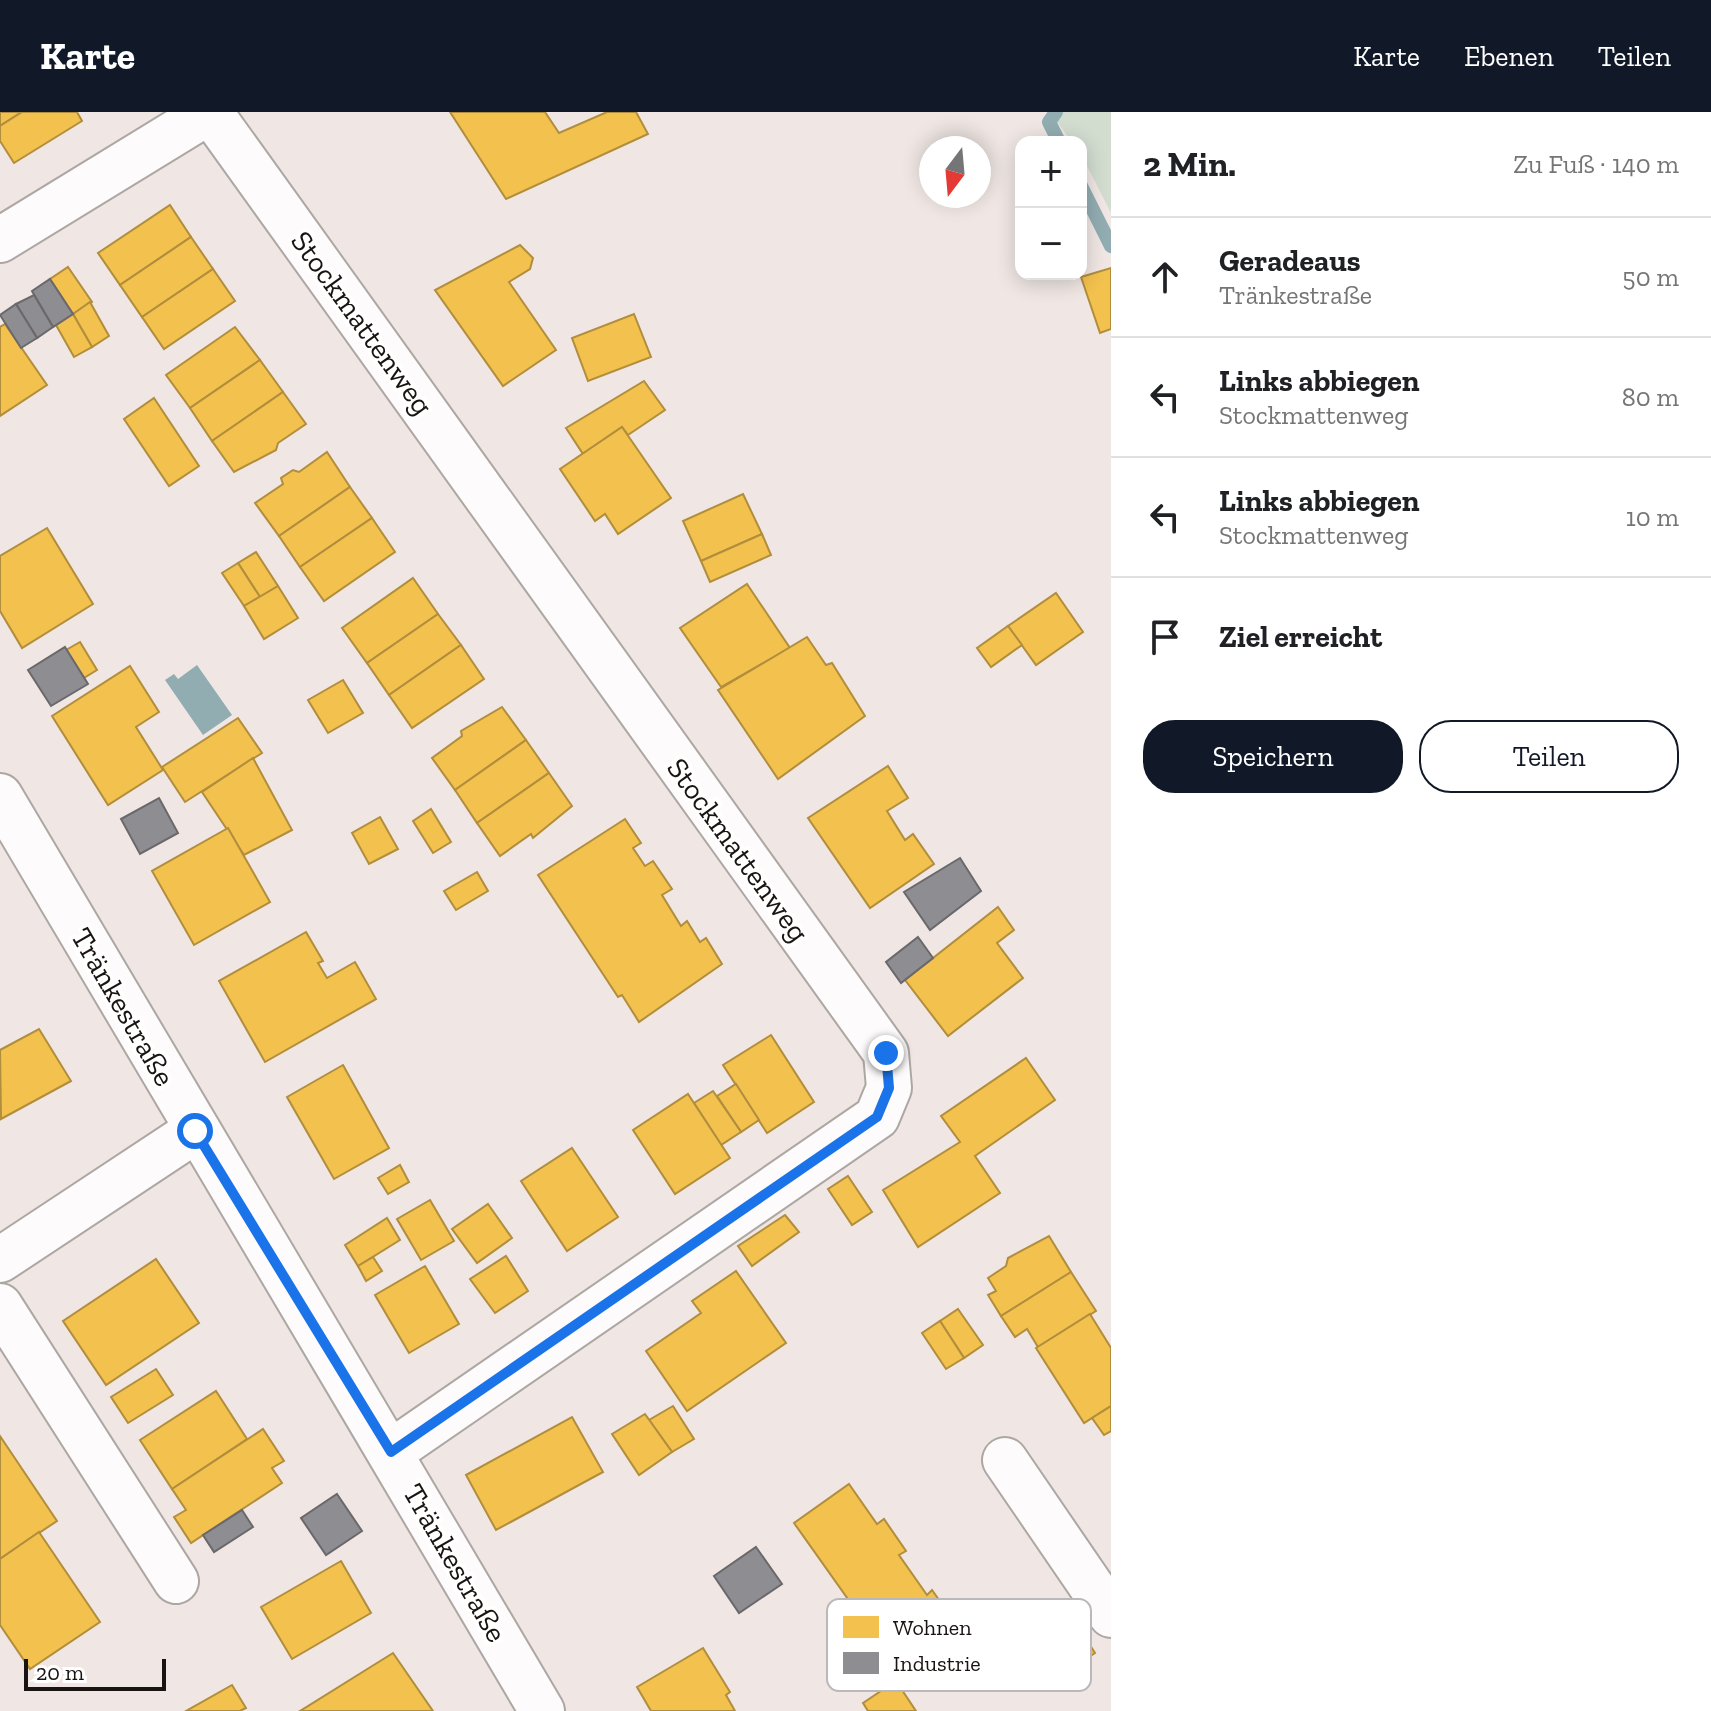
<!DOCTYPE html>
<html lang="de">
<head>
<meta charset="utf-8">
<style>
  body { margin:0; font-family:"Zilla Slab",serif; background:#f2f2f2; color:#202124 }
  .controls { position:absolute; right:24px; top:24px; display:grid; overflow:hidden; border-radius:16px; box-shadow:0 4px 20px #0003 }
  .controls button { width:72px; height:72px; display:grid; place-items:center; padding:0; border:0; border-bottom:2px solid #e0e0e0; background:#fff; color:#202124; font:40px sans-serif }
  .compass { position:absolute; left:919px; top:24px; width:72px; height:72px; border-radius:50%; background:#fff; box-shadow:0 4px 20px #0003; rotate:196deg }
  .scale { position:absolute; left:24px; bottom:20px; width:142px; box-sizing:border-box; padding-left:8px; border:4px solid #191311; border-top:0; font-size:22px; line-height:28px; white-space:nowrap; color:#191311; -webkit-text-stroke:6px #fff; paint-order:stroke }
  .stop { position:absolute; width:24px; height:24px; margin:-18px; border:6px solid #1a73e8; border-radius:50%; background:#fff }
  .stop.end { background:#1a73e8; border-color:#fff; box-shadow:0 2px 8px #0008 }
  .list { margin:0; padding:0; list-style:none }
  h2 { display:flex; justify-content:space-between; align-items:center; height:104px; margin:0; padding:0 32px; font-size:34px }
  h2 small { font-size:26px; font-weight:400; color:#757577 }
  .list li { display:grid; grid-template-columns:52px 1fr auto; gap:24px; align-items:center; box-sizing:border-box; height:120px; padding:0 32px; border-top:2px solid #e0e0e0 }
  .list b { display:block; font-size:30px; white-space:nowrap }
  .list p { margin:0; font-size:26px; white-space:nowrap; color:#757577 }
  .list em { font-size:26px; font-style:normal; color:#757577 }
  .actions { display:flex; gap:16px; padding:24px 32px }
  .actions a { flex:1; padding:18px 0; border:2px solid #111827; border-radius:32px; text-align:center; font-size:28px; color:#111827 }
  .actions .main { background:#111827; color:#fff }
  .icon { flex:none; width:44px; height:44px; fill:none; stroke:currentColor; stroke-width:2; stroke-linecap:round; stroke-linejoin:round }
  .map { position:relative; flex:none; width:1111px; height:1599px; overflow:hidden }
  header { display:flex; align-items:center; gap:48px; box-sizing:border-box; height:112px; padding:0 40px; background:#111827; color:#fff }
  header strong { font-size:38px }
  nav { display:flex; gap:44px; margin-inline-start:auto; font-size:28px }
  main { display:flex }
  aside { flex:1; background:#fff }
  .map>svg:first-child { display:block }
  .green { fill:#d2ddd0 }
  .water { fill:#92adb2 }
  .homes { fill:#f2c14e; stroke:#b18d3c; stroke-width:2 }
  .industry { fill:#8d8d92; stroke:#6a686b; stroke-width:2 }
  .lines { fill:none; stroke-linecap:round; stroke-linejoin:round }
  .stream { stroke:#92adb2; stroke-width:14 }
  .minor-casing { stroke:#ada7a4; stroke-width:48 }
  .minor { stroke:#fdfbfb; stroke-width:44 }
  .route { stroke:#1a73e8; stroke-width:10 }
  .labels { text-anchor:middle; stroke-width:8; stroke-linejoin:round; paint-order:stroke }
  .street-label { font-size:30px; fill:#191311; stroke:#fff }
  .key { fill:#fff; stroke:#bab8b8; stroke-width:2 }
  .key-label { font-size:22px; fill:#191311 }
</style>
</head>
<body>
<header>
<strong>Karte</strong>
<nav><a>Karte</a><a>Ebenen</a><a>Teilen</a></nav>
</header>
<main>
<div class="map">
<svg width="1111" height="1599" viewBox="0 0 1111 1599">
  <rect width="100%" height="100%" fill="#f0e7e4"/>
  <path class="green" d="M1050 0H1111V101L1081 42V30H1072Z"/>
  <path class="water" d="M197 553 232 603 203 623 165 568 174 562 178 567Z"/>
  <g class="homes">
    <path d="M0 0H22L0 14Z"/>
    <path d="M22 0H77L82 9 14 51 0 29V14Z"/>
    <path d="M450 0H545L559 21 607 0H636L648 22 506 87Z"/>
    <path d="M170 93 191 125 120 173 98 141Z"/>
    <path d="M191 125 213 157 142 205 120 173Z"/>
    <path d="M520 133 533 146 530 157 509 170 556 238 503 274 435 178Z"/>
    <path d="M68 155 92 190 73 202 50 167Z"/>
    <path d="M1111 156V217L1100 221 1081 165Z"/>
    <path d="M213 157 235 189 164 237 142 205Z"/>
    <path d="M90 190 109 224 92 235 73 202Z"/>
    <path d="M73 202 92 235 74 245 56 213Z"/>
    <path d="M634 202 651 245 588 269 572 226Z"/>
    <path d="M5 212 47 273 0 304V215Z"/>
    <path d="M235 215 260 248 190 296 166 263Z"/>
    <path d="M260 248 283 280 212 329 190 296Z"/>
    <path d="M644 269 665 298 628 323 622 315 583 342 566 316Z"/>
    <path d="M283 280 306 312 278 331 276 338 234 360 212 329Z"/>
    <path d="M154 286 199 354 169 374 124 307Z"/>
    <path d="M622 315 671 386 618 422 605 402 595 409 560 357Z"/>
    <path d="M327 340 350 375 279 424 255 391 283 372 281 366 293 358 299 360Z"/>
    <path d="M350 375 372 406 300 455 279 424Z"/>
    <path d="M743 382 762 422 701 449 683 409Z"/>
    <path d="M372 406 395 440 324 489 300 455Z"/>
    <path d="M47 416 93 492 22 536 0 499V444Z"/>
    <path d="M762 422 771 443 710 470 701 449Z"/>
    <path d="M256 440 278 474 260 485 238 451Z"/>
    <path d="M238 451 260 485 244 494 222 461Z"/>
    <path d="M413 466 438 502 367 551 342 516Z"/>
    <path d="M747 472 790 536 721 575 680 516Z"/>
    <path d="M278 474 298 506 264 527 244 494Z"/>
    <path d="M1056 481 1083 520 1036 553 1008 514Z"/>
    <path d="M438 502 461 533 389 583 367 551Z"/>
    <path d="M1008 514 1022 533 991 555 977 536Z"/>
    <path d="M807 525 826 553 832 551 865 604 778 667 718 578Z"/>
    <path d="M80 530 97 558 84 566 66 538Z"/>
    <path d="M461 533 484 567 412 616 389 583Z"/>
    <path d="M130 554 159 600 136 615 163 658 108 693 52 604Z"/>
    <path d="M343 568 363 601 328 621 308 588Z"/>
    <path d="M502 595 526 628 455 678 432 646 462 624 461 619Z"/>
    <path d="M238 606 262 641 185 690 162 655Z"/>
    <path d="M526 628 549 661 477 711 455 678Z"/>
    <path d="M253 646 292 718 244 743 202 680Z"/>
    <path d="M888 654 908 686 887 699 905 728 913 722 934 752 870 796 808 706Z"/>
    <path d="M549 661 572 694 533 726 531 722 500 744 477 711Z"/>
    <path d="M431 697 451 730 433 741 413 709Z"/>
    <path d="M380 705 398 737 369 752 352 721Z"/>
    <path d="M625 707 641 731 633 736 645 754 653 749 672 777 662 783 681 814 687 809 700 830 706 826 722 852 639 910 622 883 618 885 538 763Z"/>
    <path d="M228 716 270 790 194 833 152 759Z"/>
    <path d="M477 760 488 779 456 798 444 779Z"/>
    <path d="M998 795 1014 818 997 831 1023 866 948 924 905 868Z"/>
    <path d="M306 820 323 849 318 851 327 866 355 850 376 887 265 950 219 869Z"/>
    <path d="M39 917 71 969 1 1007 0 938Z"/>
    <path d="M771 923 814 990 767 1021 723 953Z"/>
    <path d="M1026 946 1055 988 975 1044 1000 1081 918 1135 883 1078 960 1030 941 1004Z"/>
    <path d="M343 953 389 1036 334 1067 287 985Z"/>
    <path d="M736 972 759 1008 741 1020 717 984Z"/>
    <path d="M713 979 741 1020 721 1033 694 991Z"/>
    <path d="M688 982 730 1046 675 1082 633 1018Z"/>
    <path d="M572 1036 618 1105 567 1139 521 1069Z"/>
    <path d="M400 1053 409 1070 388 1082 378 1066Z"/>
    <path d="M848 1064 872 1100 852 1113 828 1077Z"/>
    <path d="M430 1088 454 1129 421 1148 397 1107Z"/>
    <path d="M488 1092 512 1126 477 1151 452 1117Z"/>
    <path d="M785 1103 799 1120 752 1154 738 1134Z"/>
    <path d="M387 1106 400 1128 358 1154 345 1133Z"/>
    <path d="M1049 1124 1071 1160 1001 1204 988 1183 996 1179 988 1166 1006 1154 1008 1146Z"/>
    <path d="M506 1144 528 1179 495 1201 470 1167Z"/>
    <path d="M373 1145 382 1159 366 1169 358 1154Z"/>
    <path d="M156 1147 199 1211 106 1273 63 1209Z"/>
    <path d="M425 1154 459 1212 409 1241 375 1183Z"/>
    <path d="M736 1159 786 1231 687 1299 646 1239 701 1201 692 1189Z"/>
    <path d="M1071 1160 1096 1199 1038 1235 1027 1217 1015 1225 1001 1204Z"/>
    <path d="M958 1197 983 1233 964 1246 940 1209Z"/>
    <path d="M1090 1202 1111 1236V1294L1084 1311 1036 1236Z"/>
    <path d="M940 1209 964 1246 946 1257 922 1221Z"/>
    <path d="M156 1257 173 1283 128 1311 111 1285Z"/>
    <path d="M216 1279 247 1327 172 1377 140 1328Z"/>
    <path d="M673 1294 694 1327 672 1340 649 1308Z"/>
    <path d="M1111 1294V1319L1104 1323 1092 1306Z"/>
    <path d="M645 1302 672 1340 639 1363 612 1322Z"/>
    <path d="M572 1305 603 1360 496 1418 466 1363Z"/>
    <path d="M263 1317 284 1349 272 1356 282 1371 191 1431 174 1405 186 1398 172 1377Z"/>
    <path d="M0 1324 57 1409 0 1447Z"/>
    <path d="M849 1372 877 1412 884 1407 906 1439 899 1443 927 1483 932 1478 954 1509 894 1552 794 1411Z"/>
    <path d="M39 1420 100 1510 30 1557 0 1513V1447Z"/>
    <path d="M341 1449 371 1501 292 1547 261 1495Z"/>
    <path d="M1083 1522 1095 1541 1058 1565 1046 1546Z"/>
    <path d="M703 1536 730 1580 726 1583 735 1599H651L637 1575Z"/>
    <path d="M393 1541 433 1599H300Z"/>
    <path d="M896 1569 916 1599H868L863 1591Z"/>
    <path d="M232 1573 246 1596 240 1599H186Z"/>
  </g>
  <g class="industry">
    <path d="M50 167 73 202 53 215 32 179Z"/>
    <path d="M34 183 53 215 37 226 16 192Z"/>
    <path d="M16 192 37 226 21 236 0 203Z"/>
    <path d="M65 535 88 572 51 594 28 558Z"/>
    <path d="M159 686 178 721 140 742 121 707Z"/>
    <path d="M960 746 981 779 930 818 904 780Z"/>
    <path d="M918 825 933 846 901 871 886 850Z"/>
    <path d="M337 1382 362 1419 326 1443 301 1406Z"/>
    <path d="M242 1398 253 1415 214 1440 203 1423Z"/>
    <path d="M756 1435 782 1472 739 1501 714 1464Z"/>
  </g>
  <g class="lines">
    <g class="stream">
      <path d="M1056 0 1049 10 1059 30"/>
      <path d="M1081 74 1111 134"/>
    </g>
    <g class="minor-casing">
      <g id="minor">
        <path d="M210 0 886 941 889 976 877 1005 391 1340"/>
        <path d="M0 128 209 0"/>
        <path d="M0 684C178 990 363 1293 542 1599"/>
        <path d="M0 1148 195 1019"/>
        <path d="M0 1194 176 1469"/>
        <path d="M1005 1348 1111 1503"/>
      </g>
    </g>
    <use href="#minor" class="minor"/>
  </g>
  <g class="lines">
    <path class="route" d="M195 1019 391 1340 877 1005 889 976 886 941"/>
  </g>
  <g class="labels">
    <g class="street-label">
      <text transform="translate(362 211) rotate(54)" y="10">Stockmattenweg</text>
      <text transform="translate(738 738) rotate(54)" y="10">Stockmattenweg</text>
      <text transform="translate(123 895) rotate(60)" y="10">Tränkestraße</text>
      <text transform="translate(455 1451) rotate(60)" y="10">Tränkestraße</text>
    </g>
  </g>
  <rect x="827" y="1487" width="264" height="92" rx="12" class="key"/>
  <rect x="843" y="1504" width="36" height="22" fill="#f2c14e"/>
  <rect x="843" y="1540" width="36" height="22" fill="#8d8d92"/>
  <g class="key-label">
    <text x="893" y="1523">Wohnen</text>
    <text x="893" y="1559">Industrie</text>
  </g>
</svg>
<div class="controls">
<button>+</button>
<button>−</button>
</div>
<svg class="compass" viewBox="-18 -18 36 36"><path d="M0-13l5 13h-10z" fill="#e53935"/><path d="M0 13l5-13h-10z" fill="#757577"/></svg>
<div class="scale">20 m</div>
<div class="stop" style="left:195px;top:1019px"></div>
<div class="stop end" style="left:886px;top:941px"></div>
</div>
<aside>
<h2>2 Min.<small>Zu Fuß · 140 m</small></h2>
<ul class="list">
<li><svg class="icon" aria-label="ahead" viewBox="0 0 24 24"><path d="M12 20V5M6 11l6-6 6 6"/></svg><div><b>Geradeaus</b><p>Tränkestraße</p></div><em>50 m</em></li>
<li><svg class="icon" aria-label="left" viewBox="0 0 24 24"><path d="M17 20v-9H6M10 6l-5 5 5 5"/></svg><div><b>Links abbiegen</b><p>Stockmattenweg</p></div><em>80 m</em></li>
<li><svg class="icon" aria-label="left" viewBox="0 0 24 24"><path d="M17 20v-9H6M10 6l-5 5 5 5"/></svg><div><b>Links abbiegen</b><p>Stockmattenweg</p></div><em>10 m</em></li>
<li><svg class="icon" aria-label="arrive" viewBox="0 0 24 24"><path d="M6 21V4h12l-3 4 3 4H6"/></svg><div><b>Ziel erreicht</b></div></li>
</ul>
<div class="actions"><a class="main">Speichern</a><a>Teilen</a></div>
</aside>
</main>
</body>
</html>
